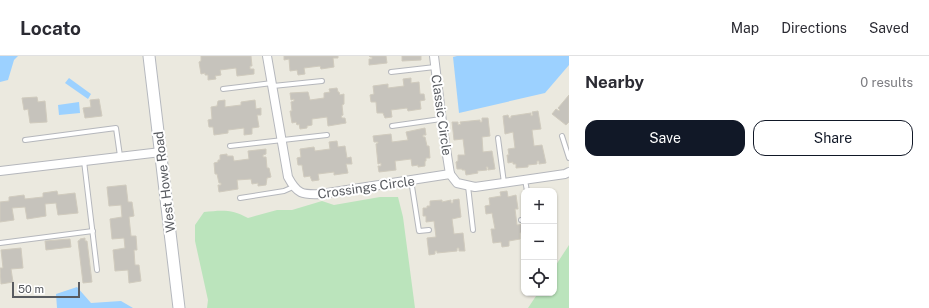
<!DOCTYPE html>
<html lang="en">
<head>
<meta charset="utf-8">
<style>
  body { margin:0; font-family:"Public Sans",sans-serif; background:#f7f7f7; color:#2b2b33 }
  .controls { position:absolute; right:12px; bottom:12px; display:grid; overflow:hidden; border-radius:8px; box-shadow:0 1px 3px #0004 }
  .controls button { width:36px; height:36px; display:grid; place-items:center; padding:0; border:0; border-bottom:1px solid #e1e1e2; background:#fff; color:#2b2b33; font:20px sans-serif }
  .scale { position:absolute; left:12px; bottom:10px; width:68px; box-sizing:border-box; padding-left:4px; border:2px solid #585b60; border-top:0; font-size:11px; line-height:14px; white-space:nowrap; color:#585b60; -webkit-text-stroke:3px #fff; paint-order:stroke }
  .list { margin:0; padding:0; list-style:none }
  h2 { display:flex; justify-content:space-between; align-items:center; height:52px; margin:0; padding:0 16px; font-size:17px }
  h2 small { font-size:13px; font-weight:400; color:#7c7c81 }
  .actions { display:flex; gap:8px; padding:12px 16px }
  .actions a { flex:1; padding:9px 0; border:1px solid #111827; border-radius:12px; text-align:center; font-size:14px; color:#111827 }
  .actions .main { background:#111827; color:#fff }
  .icon { flex:none; width:22px; height:22px; fill:none; stroke:currentColor; stroke-width:2; stroke-linecap:round; stroke-linejoin:round }
  .map { position:relative; flex:none; width:569px; height:252px; overflow:hidden }
  header { display:flex; align-items:center; gap:24px; box-sizing:border-box; height:56px; padding:0 20px; background:#fff; border-bottom:1px solid #e1e1e2 }
  header strong { font-size:19px }
  nav { display:flex; gap:22px; margin-inline-start:auto; font-size:14px }
  main { display:flex }
  aside { flex:1; background:#fff }
  .map>svg:first-child { display:block }
  .green { fill:#bbe4bc }
  .water { fill:#9cd1ff }
  .building { fill:#c6c3bc; stroke:#d0cbbe }
  .lines { fill:none; stroke-linecap:round; stroke-linejoin:round }
  .service-casing { stroke:#b5b7bc; stroke-width:6 }
  .minor-casing { stroke:#b5b7bc; stroke-width:10 }
  .secondary-casing { stroke:#b5b8be; stroke-width:13 }
  .service { stroke:#fff; stroke-width:4 }
  .minor { stroke:#fff; stroke-width:8 }
  .secondary { stroke:#fff; stroke-width:11 }
  .labels { text-anchor:middle; stroke-width:4; stroke-linejoin:round; paint-order:stroke }
  .street-label { font-size:13px; fill:#585b60; stroke:#fff }
</style>
</head>
<body>
<header>
<strong>Locato</strong>
<nav><a>Map</a><a>Directions</a><a>Saved</a></nav>
</header>
<main>
<div class="map">
<svg width="569" height="252" viewBox="0 0 569 252">
  <rect width="100%" height="100%" fill="#ebe9df"/>
  <g class="green">
    <path d="M380 141H398L403 161 415 252H207L208 244 195 185V169L204 156C222 154 232 153 248 162L277 154H292L322 145 334 149Z"/>
    <path d="M569 189V252H528L538 237H554V212Z"/>
  </g>
  <g class="water">
    <path d="M0 0H18L14 4 8 24 0 26Z"/>
    <path d="M457 0H569V9L545 37 459 57 453 1Z"/>
    <path d="M69 22 91 38 88 43 65 27Z"/>
    <path d="M79 46 80 57 59 59 58 49Z"/>
    <path d="M77 231 91 247 121 245 133 252H57L56 238Z"/>
  </g>
  <g class="building">
    <path d="M201 0H251L252 10H250V13H254V18L237 20 236 12 220 14 221 19 215 20 216 23 208 24V19H205V17L201 18 199 6 201 5Z"/>
    <path d="M284 0H338V2H333L334 11 321 13 320 10 304 12 305 18 298 19 297 14 290 15 289 3 284 4Z"/>
    <path d="M369 0H386L387 7 369 9V3H372V1H370Z"/>
    <path d="M402 0H421V4L402 5Z"/>
    <path d="M411 22V27L419 26 420 38H424L425 44 420 45 421 53 408 55 407 52 391 54 392 61 385 62 383 57H377L376 46H371L370 39 374 38 373 30 388 28V32L404 30 403 23Z"/>
    <path d="M337 32 338 36H339L340 39 344 38V48L342 49 343 59 341 60 342 62H345L346 67 328 70 327 61 312 63V69L307 70V72L300 73 299 68 297 69 296 66 292 67 290 55H292L291 46 294 45V43L291 44 290 37 308 36 310 44 324 42V37L330 36 329 33Z"/>
    <path d="M569 39V66L566 69 552 58 556 53 559 55 560 54 558 52Z"/>
    <path d="M37 41 38 46 45 45 47 66 30 67 28 53 24 54 22 42Z"/>
    <path d="M99 43 102 60 85 62 83 52 91 51 90 44Z"/>
    <path d="M225 44V51L241 49V46L255 44 256 53 261 52V59H257L259 71 252 72V78L244 79V72L228 74V77L214 79 213 71H209L208 64 212 63 211 51 217 50 218 45Z"/>
    <path d="M538 55 541 73 532 74 534 90 542 89 546 107 539 108V105H537V108L528 109V111L516 112V108H513V106L508 107 507 99H509L508 93 515 92 513 76 505 78 503 60 508 59 509 62H511V60L531 57V60L533 59 532 56Z"/>
    <path d="M482 62H488L490 80 482 81 483 96 492 95 495 113 488 114V111H486L487 114 477 115 478 117 466 119 465 114H462V113H457L456 106 458 105V99H465L463 83 454 84 452 66H458V69L461 68 460 66 480 64V66H482Z"/>
    <path d="M425 72 426 79H423V81H425L427 90H429L430 102H426V105H425V110L418 111V109L412 110 411 103 395 105 396 114 379 116 378 110H381V107L378 108 376 88 378 87V86H374L373 80 391 78 392 86 408 84 406 76Z"/>
    <path d="M337 85 338 91 345 90 347 102 351 101 352 108H346L348 117 334 119V116L318 118 319 124 312 125 310 120 304 121 302 109H298L297 102 301 101 300 93 314 91 315 95 330 93 329 86Z"/>
    <path d="M266 93V98L263 99V101H266L267 112H269L271 121 267 122 266 129 258 130V127L252 128 251 123 237 124 238 133 219 136 218 129H221V127H219L217 118H215L214 107 218 106V104H220V99L227 98V100H233L234 105 249 103 248 95Z"/>
    <path d="M126 129 128 146H132L134 160 129 161 131 180H136L137 194H134L135 209H139L141 225 129 227 128 214 115 215 113 194 125 192 124 182 112 183 110 163 122 161 121 149 109 150 107 131Z"/>
    <path d="M57 135 58 139 75 137 78 157 58 159 56 147 45 148 46 160 27 163 25 151 12 152 14 164 0 166V146L9 145V141L24 139 25 143 43 141V137Z"/>
    <path d="M507 135 508 141 516 139 518 153H515L517 169 524 168V175L520 177V183L509 185V190L502 191 501 186 493 187 491 173H495L492 157 486 158 485 150 490 149 489 142 501 140 500 136Z"/>
    <path d="M459 143 461 161 452 163 454 178 463 177 465 195H459V192H457V195L437 197V195H435V198L429 199 427 182 436 181 434 165 426 166V160H423V152H427V150H430V145L442 144V146L451 144V147H453V144Z"/>
    <path d="M85 182V185H87L92 226 83 227 78 185 80 184V183Z"/>
    <path d="M70 183 71 191 46 194 45 185Z"/>
    <path d="M21 192 23 212 11 213 13 226 1 228 0 212H3L1 194Z"/>
  </g>
  <g class="lines">
    <g class="service-casing">
      <g id="service">
        <path d="M391 16 435 11"/>
        <path d="M273 30 322 25"/>
        <path d="M223 33 272 27"/>
        <path d="M392 70 441 63"/>
        <path d="M562 80 569 102"/>
        <path d="M498 82 504 127"/>
        <path d="M25 84 116 72 120 100"/>
        <path d="M230 90 327 79"/>
        <path d="M84 105 97 214"/>
        <path d="M411 124 419 175 429 174"/>
        <path d="M525 124 527 135"/>
        <path d="M468 130 473 174"/>
        <path d="M240 142 284 135 293 131"/>
        <path d="M521 164H524"/>
        <path d="M0 187 93 175"/>
      </g>
    </g>
    <g class="minor-casing">
      <g id="minor">
        <path d="M267 0 288 121C297 138 302 139 321 138L450 118"/>
        <path d="M434 0 443 74 450 118"/>
        <path d="M0 115 161 96"/>
        <path d="M450 118 457 127 475 131 565 118 569 116"/>
      </g>
    </g>
    <g class="secondary-casing">
      <path id="secondary" d="M149 0 179 252"/>
    </g>
    <use href="#service" class="service"/>
    <use href="#minor" class="minor"/>
    <use href="#secondary" class="secondary"/>
  </g>
  <g class="labels">
    <g class="street-label">
      <text transform="translate(442 59) rotate(82)" y="5">Classic Circle</text>
      <text transform="translate(164 126) rotate(-97)" y="5">West Howe Road</text>
      <text transform="translate(366 131) rotate(-8)" y="5">Crossings Circle</text>
    </g>
  </g>
</svg>
<div class="controls">
<button>+</button>
<button>−</button>
<button><svg class="icon" aria-label="locate" viewBox="0 0 24 24"><circle cx="12" cy="12" r="6"/><path d="M12 2v4M12 18v4M2 12h4M18 12h4"/></svg></button>
</div>
<div class="scale">50 m</div>
</div>
<aside>
<h2>Nearby<small>0 results</small></h2>
<ul class="list">
</ul>
<div class="actions"><a class="main">Save</a><a>Share</a></div>
</aside>
</main>
</body>
</html>
